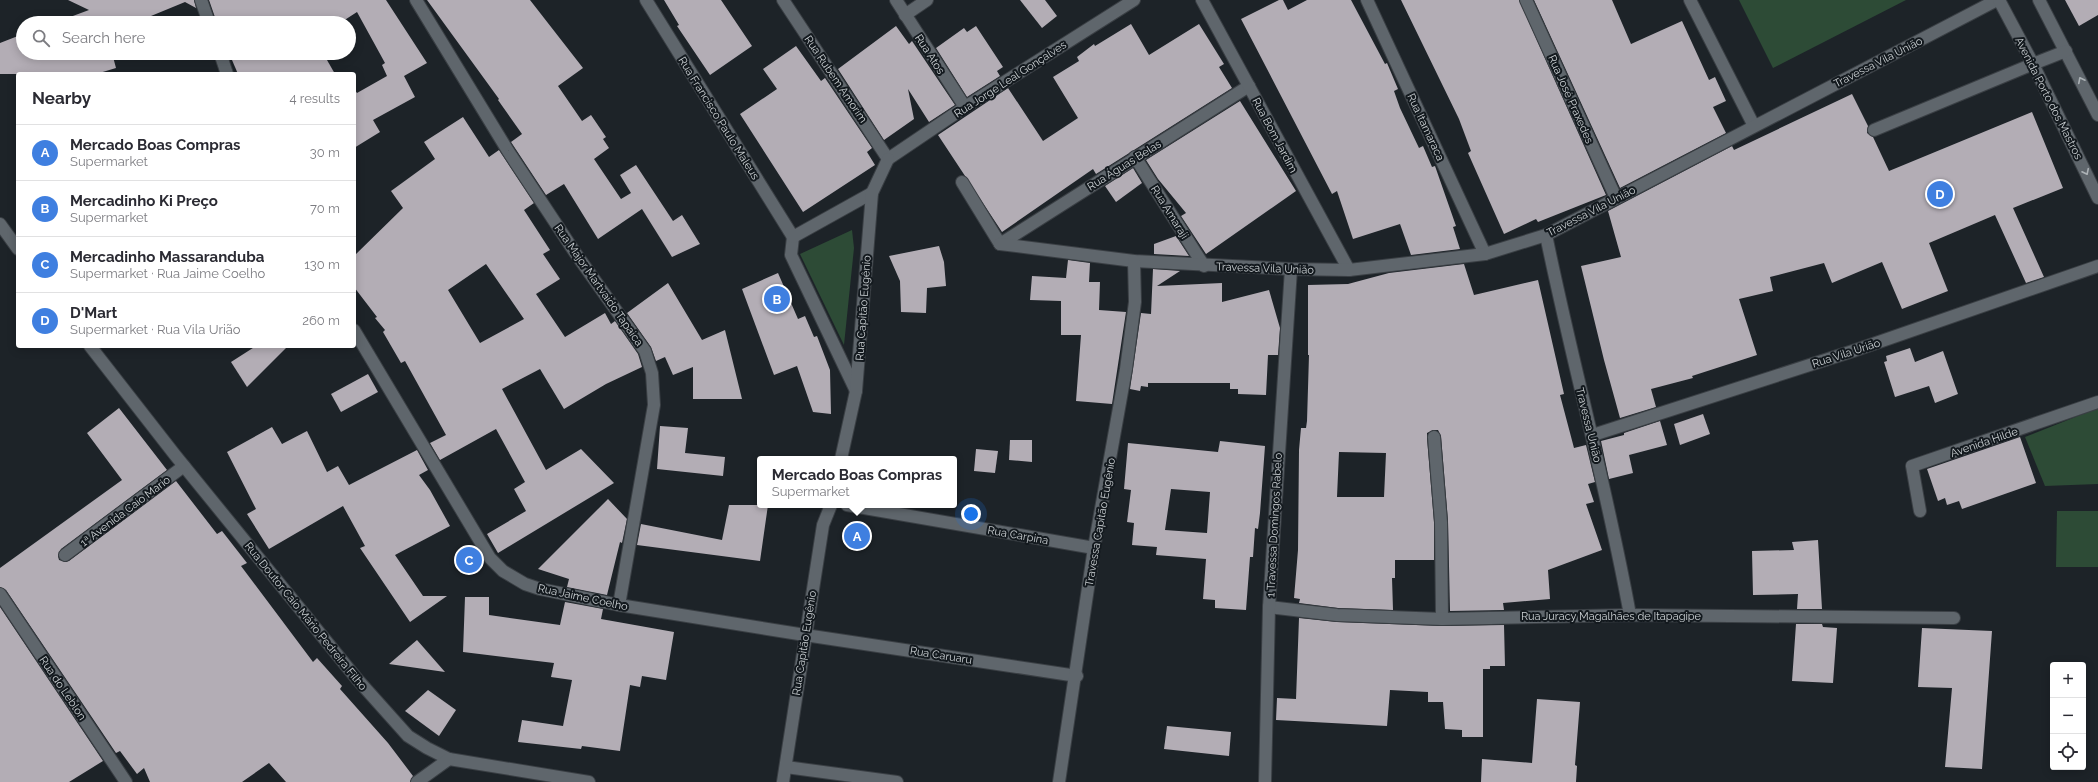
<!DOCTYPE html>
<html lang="en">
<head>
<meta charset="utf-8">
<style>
  body { margin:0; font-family:Raleway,sans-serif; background:#f7f7f7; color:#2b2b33 }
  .controls { position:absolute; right:12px; bottom:12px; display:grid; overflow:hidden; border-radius:4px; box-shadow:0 2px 10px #0003 }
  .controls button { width:36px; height:36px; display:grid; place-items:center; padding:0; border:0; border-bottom:1px solid #e1e1e2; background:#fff; color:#2b2b33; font:20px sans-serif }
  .you { position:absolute; left:971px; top:514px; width:14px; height:14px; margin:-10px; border:3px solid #fff; border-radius:50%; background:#1a73e8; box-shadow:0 0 0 6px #1a73e833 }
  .badge { display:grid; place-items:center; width:26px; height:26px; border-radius:50%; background:#0b8043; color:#fff; font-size:13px; font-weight:700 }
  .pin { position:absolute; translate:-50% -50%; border:2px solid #fff; box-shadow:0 1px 4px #0006 }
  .popup { position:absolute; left:757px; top:456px; width:200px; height:52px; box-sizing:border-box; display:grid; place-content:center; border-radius:4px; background:#fff; filter:drop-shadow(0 1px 3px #0005); font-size:13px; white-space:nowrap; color:#7c7c81 }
  .popup b { font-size:15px; color:#2b2b33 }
  .popup::after { content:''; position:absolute; left:50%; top:100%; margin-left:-8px; border:8px solid transparent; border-top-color:#fff }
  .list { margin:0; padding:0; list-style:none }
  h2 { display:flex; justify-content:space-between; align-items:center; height:52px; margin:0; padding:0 16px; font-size:17px }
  h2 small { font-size:13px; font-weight:400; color:#7c7c81 }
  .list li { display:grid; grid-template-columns:26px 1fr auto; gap:12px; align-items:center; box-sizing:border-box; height:56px; padding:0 16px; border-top:1px solid #e1e1e2 }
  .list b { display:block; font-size:15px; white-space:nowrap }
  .list p { margin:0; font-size:13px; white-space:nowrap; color:#7c7c81 }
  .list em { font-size:13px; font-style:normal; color:#7c7c81 }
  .icon { flex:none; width:22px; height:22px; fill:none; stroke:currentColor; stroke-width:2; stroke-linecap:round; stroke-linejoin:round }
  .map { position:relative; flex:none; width:2098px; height:782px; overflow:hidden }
  .search { position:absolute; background:#fff; box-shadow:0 2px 10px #0003; left:16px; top:16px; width:340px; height:44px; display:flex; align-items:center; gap:10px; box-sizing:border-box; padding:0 14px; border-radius:22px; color:#7c7c81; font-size:15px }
  .panel { position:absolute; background:#fff; box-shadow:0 2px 10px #0003; left:16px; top:72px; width:340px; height:276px; border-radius:4px }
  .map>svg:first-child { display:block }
  .green { fill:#2d4b36 }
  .building { fill:#b3adb5; fill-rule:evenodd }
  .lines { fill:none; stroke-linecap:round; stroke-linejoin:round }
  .service-casing { stroke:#3a3f44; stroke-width:14 }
  .minor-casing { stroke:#3a3f44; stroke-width:14 }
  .secondary-casing { stroke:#3a3f44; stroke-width:14 }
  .service { stroke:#5f666c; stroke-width:12 }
  .minor { stroke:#5f666c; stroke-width:12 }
  .secondary { stroke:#5f666c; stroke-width:12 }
  .oneway { stroke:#acb2b6 }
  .labels { text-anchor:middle; stroke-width:4; stroke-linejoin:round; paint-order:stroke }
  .street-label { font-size:11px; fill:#cdd2d5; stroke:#13191e }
</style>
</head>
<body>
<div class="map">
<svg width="2098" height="782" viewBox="0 0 2098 782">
  <rect width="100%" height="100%" fill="#1d2328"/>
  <g class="green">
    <path d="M1739 0H1906L1773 68Z"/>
    <path d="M852 230 854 248 844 345 800 254Z"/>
    <path d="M2098 408V484L2045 486 2025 437Z"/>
    <path d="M2057 511H2098V567H2056Z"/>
  </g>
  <g class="building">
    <path d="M68 0H194L196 8 185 2 134 23H54L89 10Z"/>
    <path d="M209 0H386L427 63 404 76 415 97 373 120 380 132 354 148V89L357 93 387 76 382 65 385 63 357 12 340 23H217Z"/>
    <path d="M427 0H530L583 68 558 86 582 121 591 115 606 137 603 139 609 148 594 159 621 199 631 193 620 175 636 165 673 221 682 215 700 244 672 257 642 209 598 239 564 184 546 195 511 142 522 134 498 100 499 99Z"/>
    <path d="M664 0H721L752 46 710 75 677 26 679 25Z"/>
    <path d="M1020 0H1045L1057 16 1042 28Z"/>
    <path d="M1279 0H1283L1288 10 1307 0H1351L1385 64 1387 63 1398 89 1394 91 1400 108 1419 148 1423 146 1432 167 1435 166 1456 226 1453 227 1460 249 1411 255 1400 224 1353 239 1337 191 1332 194 1241 19Z"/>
    <path d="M1401 0H1519L1606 195 1538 222 1536 219 1504 234 1468 153 1471 151 1459 119Z"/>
    <path d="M1534 0H1612L1631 44 1682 21 1709 80 1715 77 1726 101 1713 107 1726 133 1620 188Z"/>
    <path d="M2065 0H2098V15L2079 26Z"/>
    <path d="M1131 24 1149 55 1199 24 1224 64 1219 67 1232 88 1096 174 1093 169 1002 232 938 135 1008 88 1043 141 1078 118 1053 77 1079 61 1077 57 1094 44 1095 46Z"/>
    <path d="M896 26 909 44 912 41 955 105 929 122 908 89 914 119 884 140 838 69Z"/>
    <path d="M976 26 1003 67 997 71 1000 76 967 97 936 48 964 28 967 32Z"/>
    <path d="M23 34V53H112L116 68 96 74H0V43Z"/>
    <path d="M796 46 821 81 825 78 872 148 867 152 875 165 803 212 740 114 777 89 763 69Z"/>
    <path d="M229 53H323L335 74H238Z"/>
    <path d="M1852 94 1868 126 1867 133 1873 137 1889 171 2032 112 2063 188 2013 208 2044 277 2026 283 1995 215 1929 243 1948 291 1902 309 1882 262 1832 283 1824 263 1770 277 1773 291 1739 299 1757 355 1692 376 1693 378 1651 389 1656 407 1620 418 1604 360 1581 266 1621 257 1608 211 1732 146 1734 150Z"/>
    <path d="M1240 101 1296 191 1206 254 1181 216 1186 213 1158 179 1146 160Z"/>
    <path d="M463 117 489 157 499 150 534 203 524 210 550 250 543 254 560 279 536 294 565 337 605 313 611 324 615 321 638 354 642 367 606 384 564 409 540 369 502 389 546 470 581 449 614 483 498 553 487 534 526 511 514 489 525 482 496 429 440 460 430 443 446 435 405 361 401 363 383 332 385 330 375 318 377 317 354 287V256L403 208 391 191 435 159 424 142ZM486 264 524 319 480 343 448 290Z"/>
    <path d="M1133 168 1142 183 1116 202 1105 186Z"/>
    <path d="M1176 236 1189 256 1154 254V244Z"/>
    <path d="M939 246 944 262 946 286 927 288 926 313 901 312 900 281 889 256Z"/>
    <path d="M1068 260 1090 263 1089 282H1100L1099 310 1126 312 1112 404 1076 401 1081 335H1061V301L1030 300 1032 276 1066 278Z"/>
    <path d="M1464 264 1474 295 1538 280 1564 394 1560 395 1574 448 1586 445 1595 482 1588 484 1594 502 1586 504 1602 550 1548 570 1550 599 1503 603 1504 610 1450 611 1448 521 1441 436 1438 430H1433L1427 433V438L1434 522V560H1395V578H1392L1393 610 1338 608 1299 603 1300 599 1294 598 1298 550 1299 450 1301 428H1306L1307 421 1309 355H1308V285L1348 284 1389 273ZM1339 452 1386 453 1384 497H1337Z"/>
    <path d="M1153 269 1180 271 1157 286 1222 283V302L1269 290 1280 328 1278 355H1268L1266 395 1238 394V389H1230V383H1148V387L1141 386 1140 391 1130 389 1141 313 1151 314Z"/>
    <path d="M778 273 798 319 805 316 814 337 817 336 830 370 831 414 813 412 797 366 774 375 742 289Z"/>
    <path d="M668 283 702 340 725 330 742 399H693V367L673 375 665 357 656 361 651 347 627 313Z"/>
    <path d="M256 346H288L247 387 231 362Z"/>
    <path d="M1910 348 1915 362 1943 351 1958 394 1935 403 1929 386 1895 397 1884 362 1887 361 1886 356Z"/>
    <path d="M368 374 378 392 341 412 331 394Z"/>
    <path d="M119 408 167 470 61 549 58 556 59 560 66 562 69 561 176 481 217 534 222 531 247 563 241 566 313 662 317 658 342 686 340 689 388 743 413 776 410 782H286L269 763 242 782H150L144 768 137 774 120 751 116 753 6 590 0 587V568L122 480 87 433Z"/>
    <path d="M1703 414 1710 434 1680 445 1674 424Z"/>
    <path d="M1660 421 1667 445 1629 455 1633 473 1609 479 1601 441 1624 435V433Z"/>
    <path d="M660 426 688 428 685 453 725 457 723 476 657 469Z"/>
    <path d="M272 427 282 444 307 431 327 472 338 466 349 485 417 450 428 470 419 475 430 490 450 526 395 555 423 596H447L410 622 360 548 365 546 343 506 269 549 247 514 256 509 227 452Z"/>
    <path d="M2020 437 2036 483 1962 509 1959 501 1947 505 1945 498 1938 501 1927 469Z"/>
    <path d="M1010 440H1032V462L1009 460Z"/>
    <path d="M1220 441 1265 446 1260 513 1258 529 1255 528 1253 557H1250L1246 610 1215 608V600L1203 599 1206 559 1156 555 1157 547 1132 545 1134 523 1127 522 1131 490 1124 489 1128 443 1218 452ZM1171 489 1210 492 1207 533 1165 530Z"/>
    <path d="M976 449 998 451 995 473 974 471Z"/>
    <path d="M608 499 627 519 622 543 620 542 607 595 567 587 569 579 538 569Z"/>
    <path d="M729 505H768L760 561 637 545 641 524 722 540Z"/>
    <path d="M1818 540 1822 609H1797L1798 594 1753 595 1752 551 1794 550 1792 542Z"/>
    <path d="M465 597H489V615L560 625 565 602 603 609 601 619 674 632 666 680 642 676 640 687 630 685 620 751 582 746 581 749 518 742 522 720 563 726 572 680 551 677 554 663 463 652Z"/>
    <path d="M0 607 103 761 69 782H0Z"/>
    <path d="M1299 618 1337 622 1442 626 1504 625 1505 666H1490V669H1483V737H1462V730L1445 729 1443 702H1428V692L1390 690 1387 726 1276 720 1277 698 1296 699Z"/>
    <path d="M1796 624H1822L1823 627 1837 628 1833 683 1792 681Z"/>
    <path d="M1922 628 1992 631 1982 769 1945 767 1952 688 1918 687Z"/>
    <path d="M417 640 445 672 389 664Z"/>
    <path d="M428 690 456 710 439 736 405 711Z"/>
    <path d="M1537 699 1580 702 1575 765 1577 766 1576 782H1481L1482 759 1532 763Z"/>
    <path d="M1167 726 1231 732 1229 756 1164 749Z"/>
  </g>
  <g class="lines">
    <g class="service-casing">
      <g id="service">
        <path d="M896 0 965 107"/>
        <path d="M1526 0 1616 198"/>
        <path d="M905 15 927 0"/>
        <path d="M1874 130 2033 64"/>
        <path d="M1135 157 1204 266"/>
        <path d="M962 182 1000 244"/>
        <path d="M793 237 791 255 856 391"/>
        <path d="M1000 244 1249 86"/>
        <path d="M1000 244 1134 261 1291 269"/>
        <path d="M847 505 1094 548"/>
        <path d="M1920 511 1912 466 2098 402"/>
        <path d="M65 555 184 466"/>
        <path d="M805 635 1077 676"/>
        <path d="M786 767 897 782"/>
        <path d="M1059 782 1094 548 1126 369 1135 302 1134 261"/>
      </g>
    </g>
    <g class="minor-casing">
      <g id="minor">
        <path d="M201 0 209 23"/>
        <path d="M416 0 508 151 576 254 645 351 652 373 654 405 619 605"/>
        <path d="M646 0 793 237 872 193"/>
        <path d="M783 0 888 159"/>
        <path d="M1202 0 1349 270"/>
        <path d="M1367 0 1485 254"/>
        <path d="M1690 0 1754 126"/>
        <path d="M220 53 227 74"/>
        <path d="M888 159 965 107 1134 0"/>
        <path d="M0 224 18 249"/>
        <path d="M1546 235C1572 362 1607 487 1630 615"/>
        <path d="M354 330 490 558 503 571 525 584 540 589 619 605 805 635"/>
        <path d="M90 346 175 455 357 679 408 736 427 748 449 759 589 782"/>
        <path d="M1593 435 1853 351 2098 266"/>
        <path d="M1434 437 1441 522 1442 619"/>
        <path d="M841 459 856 391 872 193 888 159"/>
        <path d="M0 594 126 782"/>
        <path d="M1269 607 1337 615 1442 619 1630 615 1954 618"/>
        <path d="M417 782 449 759"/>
        <path d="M783 782 823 525 831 505"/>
        <path d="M1265 782 1269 607 1291 269 1349 270 1485 254 1546 235 1997 0"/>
      </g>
    </g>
    <g class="secondary-casing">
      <g id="secondary">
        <path d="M1999 0 2033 64 2098 198"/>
        <path d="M2039 0 2098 115"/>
        <path d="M2033 64 2066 51"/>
      </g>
    </g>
    <use href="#service" class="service"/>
    <use href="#minor" class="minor"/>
    <use href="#secondary" class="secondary"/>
  </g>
  <defs><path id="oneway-chevron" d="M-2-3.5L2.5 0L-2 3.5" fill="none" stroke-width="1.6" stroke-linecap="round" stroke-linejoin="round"/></defs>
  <g class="oneway">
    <use href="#oneway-chevron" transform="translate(2081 80) rotate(-117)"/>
    <use href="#oneway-chevron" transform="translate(2086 172) rotate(64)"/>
  </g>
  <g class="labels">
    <g class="street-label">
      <text transform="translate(930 54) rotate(57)" y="4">Rua Atos</text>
      <text transform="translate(1878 62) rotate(-27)" y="4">Travessa Vila União</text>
      <text transform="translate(836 79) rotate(56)" y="4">Rua Rubem Amorim</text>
      <text transform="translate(1010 79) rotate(-33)" y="4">Rua Jorge Leal Gonçalves</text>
      <text transform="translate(2049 98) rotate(63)" y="4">Avenida Porto dos Mastros</text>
      <text transform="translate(1571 99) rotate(66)" y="4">Rua José Praxedes</text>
      <text transform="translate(719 118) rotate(58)" y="4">Rua Francisco Paulo Maleus</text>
      <text transform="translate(1426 127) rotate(65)" y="4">Rua Itamaraca</text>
      <text transform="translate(1275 135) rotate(62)" y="4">Rua Bom Jardim</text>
      <text transform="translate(1124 165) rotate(-32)" y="4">Rua Águas Belas</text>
      <text transform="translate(1591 211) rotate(-27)" y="4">Travessa Vila União</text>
      <text transform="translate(1170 212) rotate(58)" y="4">Rua Amaraji</text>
      <text transform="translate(1265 268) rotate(2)" y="4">Travessa Vila União</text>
      <text transform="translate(599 285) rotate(55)" y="4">Rua Major Martvaido Tapaica</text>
      <text transform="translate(863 308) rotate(-86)" y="4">Rua Capitão Eugênio</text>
      <text transform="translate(1846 353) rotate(-18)" y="4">Rua Vila Urião</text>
      <text transform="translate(1589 425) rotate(76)" y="4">Travessa União</text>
      <text transform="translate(1984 442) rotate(-19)" y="4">Avenida Hilde</text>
      <text transform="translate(125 511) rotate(-37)" y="4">1ª Avenida Caio Mario</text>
      <text transform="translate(1100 522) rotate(-80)" y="4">Travessa Capitão Eugênio</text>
      <text transform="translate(1274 525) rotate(-87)" y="4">1 Travessa Domingos Rabelo</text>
      <text transform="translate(1018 535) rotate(10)" y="4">Rua Carpina</text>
      <text transform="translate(583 597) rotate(12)" y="4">Rua Jaime Coelho</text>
      <text transform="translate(306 616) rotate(51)" y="4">Rua Doutor Caio Mário Pedreira Filho</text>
      <text x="1611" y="620">Rua Juracy Magalhães de Itapagipe</text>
      <text transform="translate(804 643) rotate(-81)" y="4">Rua Capitão Eugênio</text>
      <text transform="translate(941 655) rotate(9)" y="4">Rua Caruaru</text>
      <text transform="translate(63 688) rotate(56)" y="4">Rua do Leblon</text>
    </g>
  </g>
</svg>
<div class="controls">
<button>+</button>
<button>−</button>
<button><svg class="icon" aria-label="locate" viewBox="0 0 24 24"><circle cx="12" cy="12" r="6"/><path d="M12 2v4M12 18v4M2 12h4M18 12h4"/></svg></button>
</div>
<div class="you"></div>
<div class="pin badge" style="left:857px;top:536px;background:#3f7fe0">A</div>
<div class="popup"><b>Mercado Boas Compras</b>Supermarket</div>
<div class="pin badge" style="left:777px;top:299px;background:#3f7fe0">B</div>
<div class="pin badge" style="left:469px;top:560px;background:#3f7fe0">C</div>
<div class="pin badge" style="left:1940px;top:194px;background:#3f7fe0">D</div>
<div class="search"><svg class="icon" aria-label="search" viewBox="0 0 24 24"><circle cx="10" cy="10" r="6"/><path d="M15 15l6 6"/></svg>Search here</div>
<section class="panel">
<h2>Nearby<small>4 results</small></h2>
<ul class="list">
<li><span class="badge" style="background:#3f7fe0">A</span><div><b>Mercado Boas Compras</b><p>Supermarket</p></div><em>30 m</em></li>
<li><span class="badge" style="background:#3f7fe0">B</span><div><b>Mercadinho Ki Preço</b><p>Supermarket</p></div><em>70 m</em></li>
<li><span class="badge" style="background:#3f7fe0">C</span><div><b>Mercadinho Massaranduba</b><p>Supermarket · Rua Jaime Coelho</p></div><em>130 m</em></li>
<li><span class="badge" style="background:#3f7fe0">D</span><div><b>D'Mart</b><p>Supermarket · Rua Vila Urião</p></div><em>260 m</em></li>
</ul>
</section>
</div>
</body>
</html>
